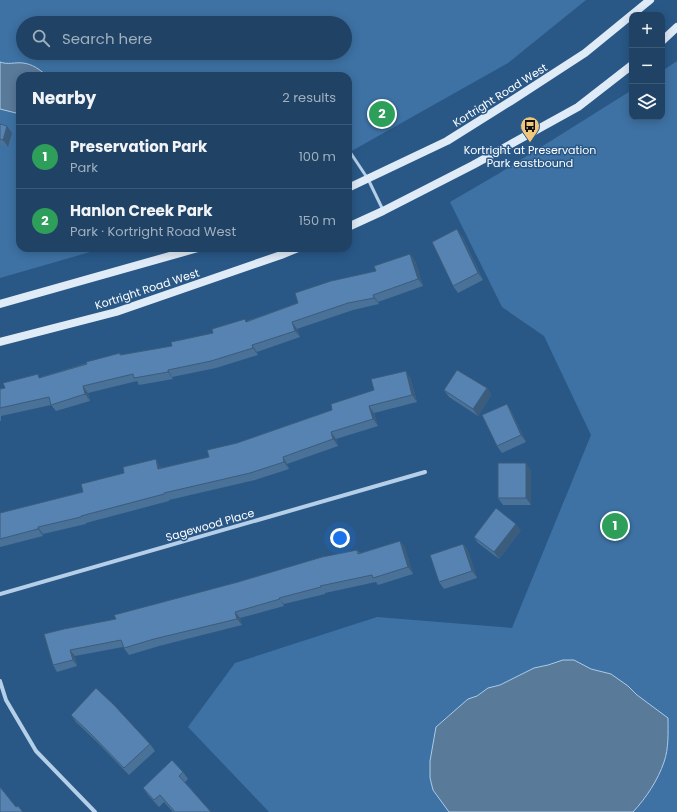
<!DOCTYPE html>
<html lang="en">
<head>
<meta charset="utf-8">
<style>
  body { margin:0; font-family:Poppins,sans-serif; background:#27496b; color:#f1f3f6 }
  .controls { position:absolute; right:12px; top:12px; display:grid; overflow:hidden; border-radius:8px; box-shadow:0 2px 10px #0003 }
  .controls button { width:36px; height:36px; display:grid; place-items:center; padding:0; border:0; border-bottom:1px solid #3c5b79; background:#1f4265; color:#f1f3f6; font:20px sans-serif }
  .you { position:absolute; left:340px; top:538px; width:14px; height:14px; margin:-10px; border:3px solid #fff; border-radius:50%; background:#1a73e8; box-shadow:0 0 0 6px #1a73e833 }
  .badge { display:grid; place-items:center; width:26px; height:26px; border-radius:50%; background:#efc77c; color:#fff; font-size:13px; font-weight:700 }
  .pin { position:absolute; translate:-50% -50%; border:2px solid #fff; box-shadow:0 1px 4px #0006 }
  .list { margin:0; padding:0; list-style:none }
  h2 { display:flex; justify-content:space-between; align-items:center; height:52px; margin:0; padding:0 16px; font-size:17px }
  h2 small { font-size:13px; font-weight:400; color:#a1b0bf }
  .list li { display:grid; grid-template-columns:26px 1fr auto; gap:12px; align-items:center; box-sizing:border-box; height:64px; padding:0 16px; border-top:1px solid #3c5b79 }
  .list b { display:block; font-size:15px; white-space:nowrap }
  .list p { margin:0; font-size:13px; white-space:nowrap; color:#a1b0bf }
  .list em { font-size:13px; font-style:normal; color:#a1b0bf }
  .icon { flex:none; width:22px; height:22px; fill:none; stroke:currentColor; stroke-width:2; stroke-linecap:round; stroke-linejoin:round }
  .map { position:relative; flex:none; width:677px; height:812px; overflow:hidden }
  .search { position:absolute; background:#1f4265; box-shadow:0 2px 10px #0003; left:16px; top:16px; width:336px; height:44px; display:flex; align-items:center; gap:10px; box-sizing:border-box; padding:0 14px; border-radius:22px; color:#a1b0bf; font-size:15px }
  .panel { position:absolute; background:#1f4265; box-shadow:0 2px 10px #0003; left:16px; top:72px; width:336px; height:180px; border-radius:12px }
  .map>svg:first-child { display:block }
  .green { fill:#3e72a4; fill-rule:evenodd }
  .water { fill:#5a7a9a; stroke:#aacbe8 }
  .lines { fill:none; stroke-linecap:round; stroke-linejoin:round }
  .lane { stroke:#b5cfe8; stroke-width:3 }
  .street { stroke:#b5cfe8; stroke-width:4 }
  .secondary { stroke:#dfebf7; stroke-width:8 }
  .wall { fill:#4a7198 }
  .shaded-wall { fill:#3c5c7c }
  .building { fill:#5683b1; stroke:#3c5c7c }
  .labels { text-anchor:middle; stroke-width:3; stroke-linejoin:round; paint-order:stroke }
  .street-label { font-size:11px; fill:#fff; stroke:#295887 }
  .poi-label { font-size:11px; fill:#fff; stroke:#295887 }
</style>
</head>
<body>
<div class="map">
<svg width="677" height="812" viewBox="0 0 677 812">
  <rect width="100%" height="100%" fill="#295887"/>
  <g class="green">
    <path d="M0 0H586L508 63 348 153V76H20V248H104L0 278ZM23 23H345V53H23Z"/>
    <path d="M677 61V812H269L188 727 235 663 377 617 512 628 591 435 544 336 502 307 450 202 498 174 632 90V117H662V71Z"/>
  </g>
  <g class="water">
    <path d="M0 62C8 65 15 62 23 63 32 64 39 69 46 75L20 76V114L0 109Z"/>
    <path d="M563 660H574L591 669 611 674 628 686 637 695 668 718C668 732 669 748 664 762 658 780 646 798 633 812H449L433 790 430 778V761L436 727 468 699 477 696 488 688 500 685 534 668 548 665Z"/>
  </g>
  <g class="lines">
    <path class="lane" d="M348 149 368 179 383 210"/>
    <g class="street">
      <path d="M0 594 425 472"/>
      <path d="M0 681 6 700 36 751 95 812"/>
    </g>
    <g class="secondary">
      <path d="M662 41 677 27"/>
      <path d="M348 188 447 141 511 101 585 53 650 0"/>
      <path d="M348 227 383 211 473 165 578 107 632 65"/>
      <path d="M0 304 198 248"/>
      <path d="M0 342 116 312 281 255 298 248"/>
    </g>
  </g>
  <g class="wall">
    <path d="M0 124 7 126 12 133 8 147 0 145Z"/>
    <path d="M462 236 483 280 458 293 453 286Z"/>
    <path d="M410 254 415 261 423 286 378 302 379 304 353 310 297 329 300 337 257 352 258 355 216 368 172 377 173 379 139 385 137 381 88 393 90 401 56 411 51 405 1 416V421H0V389L5 388 120 353 121 355 172 346 213 333 298 303 376 271Z"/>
    <path d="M410 377 417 402 374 413 378 426 336 439 338 446 287 464 289 469 255 480 169 500V501L86 523V524L43 534V536L0 547V513L83 492 160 466 161 468 209 457 237 443 332 410 374 390Z"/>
    <path d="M487 388 491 395 478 416 449 397 444 390Z"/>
    <path d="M507 404 511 411 526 442 502 453 497 446Z"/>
    <path d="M531 470V505H503L498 498Z"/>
    <path d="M521 530 499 559 478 543 474 537Z"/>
    <path d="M400 541 405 548 413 574 378 585 376 582 325 593V594L284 604V606L240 618 242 625 159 646 129 655 123 647 75 656 77 666 57 672 53 665 44 634 116 619 238 582 357 550 360 553Z"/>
    <path d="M463 544 468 551 477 578 444 589 439 582Z"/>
    <path d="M71 715 150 744 155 751 129 775 97 742 76 722Z"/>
    <path d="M183 772 188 779 185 782 211 812H173L164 802 159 807 148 795 143 788Z"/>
  </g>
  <g class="shaded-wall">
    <path d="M7 126 12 133 8 147 3 140Z"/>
    <path d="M457 229 462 236 483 280 478 273Z"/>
    <path d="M410 254 415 261 423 286 418 279Z"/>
    <path d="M373 295 378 302 379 304 374 298Z"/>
    <path d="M292 322 297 329 300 337 295 331Z"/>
    <path d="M252 345 257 352 258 355 253 348Z"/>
    <path d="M168 370 172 377 173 379 168 372Z"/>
    <path d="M406 371 410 377 417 402 412 395Z"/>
    <path d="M83 386 88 393 90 401 85 394Z"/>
    <path d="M487 388 491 395 478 416 473 409Z"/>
    <path d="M507 404 511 411 526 442 521 435Z"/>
    <path d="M369 406 374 413 378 426 373 419Z"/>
    <path d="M331 432 336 439 338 446 333 439Z"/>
    <path d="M283 457 287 464 289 469 284 462Z"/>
    <path d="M156 459 160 466 163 475 158 469Z"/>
    <path d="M526 463 531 470V505L526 498Z"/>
    <path d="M516 524 521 530 499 559 494 552Z"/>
    <path d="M38 527 43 534V536L38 529Z"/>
    <path d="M400 541 405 548 413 574 408 567Z"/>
    <path d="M463 544 468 551 477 578 472 571Z"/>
    <path d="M279 598 284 604V606L280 599Z"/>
    <path d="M235 612 240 618 242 625 237 619Z"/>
    <path d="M70 650 75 656 77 666 73 660Z"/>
  </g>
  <g class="building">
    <path d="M0 124 7 126 3 140 0 139Z"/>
    <path d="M457 229 478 273 453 286 432 242Z"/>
    <path d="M410 254 418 279 373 295 374 298 348 303 292 322 295 331 252 345 253 348 211 361 168 370V372L134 378 133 374 83 386 85 394 51 405 49 397 0 408V389L5 388 3 383 38 374 39 378 87 364 86 362 120 353V355L172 346 171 342 213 333 212 329 245 319 246 322 298 303 295 293 331 281 376 271 374 266Z"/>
    <path d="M457 370 487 388 473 409 444 390Z"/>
    <path d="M406 371 412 395 369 406 373 419 331 432 333 439 283 457 284 462 250 473 164 493V494L81 516V517L38 527V529L0 539V513L83 492 81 484 124 473 123 467 156 459 158 469 209 457 207 450 237 443 332 410 331 404 374 390 371 379Z"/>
    <path d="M507 404 521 435 497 446 482 415Z"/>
    <rect x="498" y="463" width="28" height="35"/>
    <path d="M496 508 516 524 494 552 474 537Z"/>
    <path d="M400 541 408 567 373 578 372 575 320 586 321 587 279 598 280 599 235 612 237 619 154 639 124 648 121 640 70 650 73 660 53 665 44 634 64 629 116 619 114 615 238 582 322 557 357 550 358 554Z"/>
    <path d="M463 544 472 571 439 582 430 555Z"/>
    <path d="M96 688 114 705 150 744 124 768 92 735 71 715Z"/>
    <path d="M172 760 183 772 179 776 211 812H175L160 795 154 800 143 788Z"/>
    <path d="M0 787 16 807 18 806 23 812H0Z"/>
  </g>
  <defs>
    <g id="bus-pin" transform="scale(1)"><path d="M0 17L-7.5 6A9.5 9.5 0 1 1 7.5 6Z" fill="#efc77c" stroke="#295887"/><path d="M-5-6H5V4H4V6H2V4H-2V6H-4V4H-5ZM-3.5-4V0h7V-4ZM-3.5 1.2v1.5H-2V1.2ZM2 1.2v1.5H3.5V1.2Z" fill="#111"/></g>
  </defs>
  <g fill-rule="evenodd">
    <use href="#bus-pin" x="530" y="126"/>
  </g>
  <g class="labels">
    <g class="street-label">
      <text transform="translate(500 95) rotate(-32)" y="4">Kortright Road West</text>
      <text transform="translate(147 289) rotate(-18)" y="4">Kortright Road West</text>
      <text transform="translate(210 525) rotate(-16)" y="4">Sagewood Place</text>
    </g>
    <g class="poi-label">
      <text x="530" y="154">Kortright at Preservation<tspan x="530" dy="13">Park eastbound</tspan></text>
    </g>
  </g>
</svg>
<div class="controls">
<button>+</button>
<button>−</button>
<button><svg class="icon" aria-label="layers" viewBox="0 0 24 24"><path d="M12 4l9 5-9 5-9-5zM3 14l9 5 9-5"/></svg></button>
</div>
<div class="you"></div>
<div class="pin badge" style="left:615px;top:526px;background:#2e9e5b">1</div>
<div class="pin badge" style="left:382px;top:114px;background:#2e9e5b">2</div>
<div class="search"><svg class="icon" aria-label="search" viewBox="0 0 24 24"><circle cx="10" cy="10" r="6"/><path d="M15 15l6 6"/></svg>Search here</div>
<section class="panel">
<h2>Nearby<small>2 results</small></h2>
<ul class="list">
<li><span class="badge" style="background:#2e9e5b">1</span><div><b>Preservation Park</b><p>Park</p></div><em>100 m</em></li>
<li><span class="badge" style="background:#2e9e5b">2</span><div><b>Hanlon Creek Park</b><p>Park · Kortright Road West</p></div><em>150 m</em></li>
</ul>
</section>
</div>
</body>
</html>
